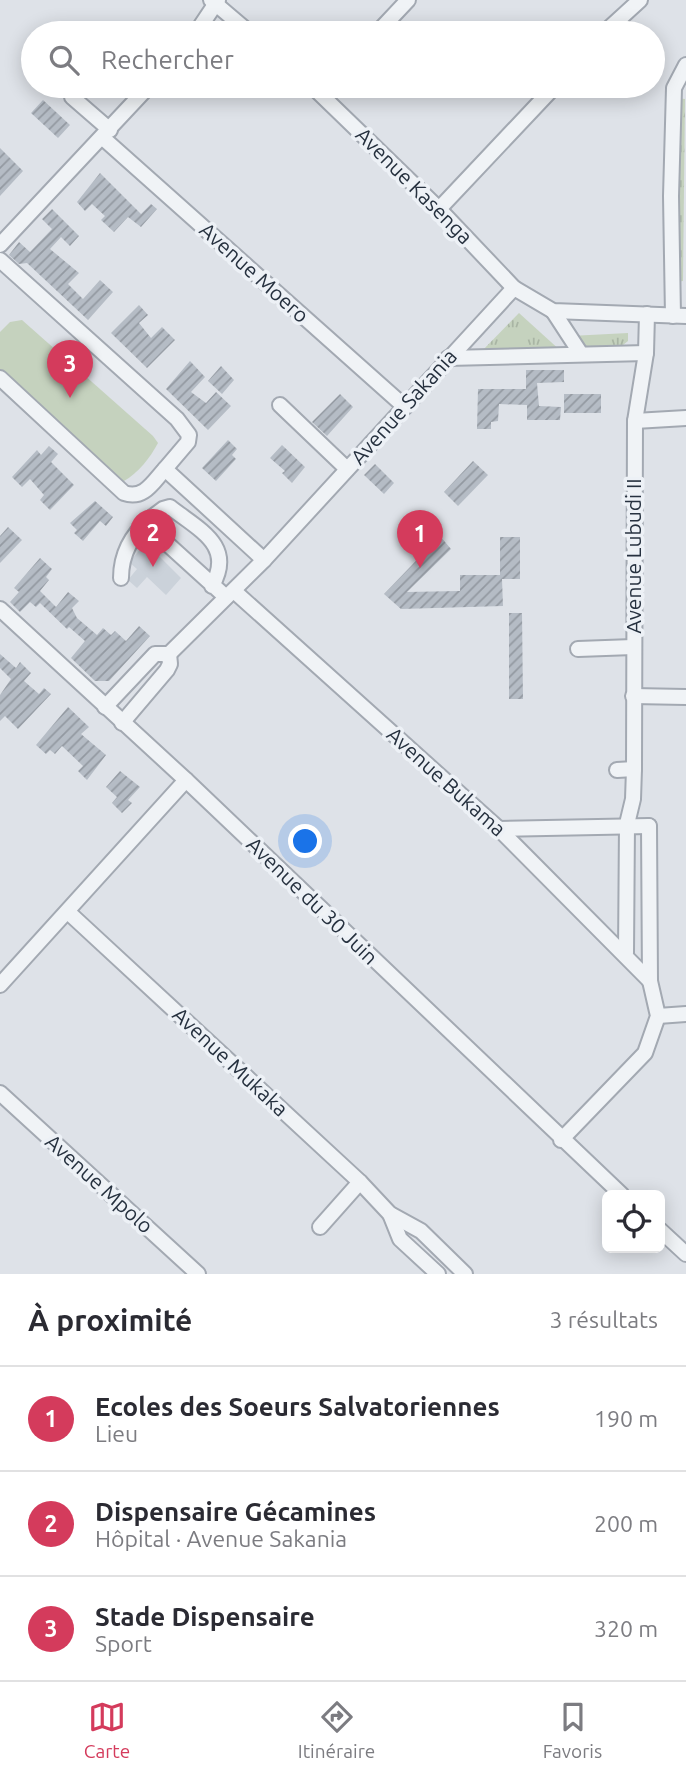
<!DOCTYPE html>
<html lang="fr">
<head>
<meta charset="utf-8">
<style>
  body { margin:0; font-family:Ubuntu,sans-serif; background:#f2f2f3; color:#2b2b33 }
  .controls { position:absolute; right:21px; bottom:21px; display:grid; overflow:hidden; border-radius:10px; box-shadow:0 4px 18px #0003 }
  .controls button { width:63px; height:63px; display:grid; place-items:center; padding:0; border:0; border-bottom:2px solid #e1e1e2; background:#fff; color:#2b2b33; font:35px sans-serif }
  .you { position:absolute; left:306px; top:842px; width:24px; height:24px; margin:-18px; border:5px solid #fff; border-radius:50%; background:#1a73e8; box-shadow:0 0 0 10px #1a73e833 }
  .badge { display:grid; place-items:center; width:46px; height:46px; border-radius:50%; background:#d43b5c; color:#fff; font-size:23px; font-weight:700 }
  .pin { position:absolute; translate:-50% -58px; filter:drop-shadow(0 2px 4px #0008) }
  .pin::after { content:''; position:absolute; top:37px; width:24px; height:21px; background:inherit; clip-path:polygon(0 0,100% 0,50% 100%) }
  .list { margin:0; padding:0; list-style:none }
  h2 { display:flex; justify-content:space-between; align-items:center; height:91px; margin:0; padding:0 28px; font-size:30px }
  h2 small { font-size:23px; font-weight:400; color:#7c7c81 }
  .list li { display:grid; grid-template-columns:46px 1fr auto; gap:21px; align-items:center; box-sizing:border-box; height:105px; padding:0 28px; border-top:2px solid #e1e1e2 }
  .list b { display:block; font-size:26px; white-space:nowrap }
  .list p { margin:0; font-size:23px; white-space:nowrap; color:#7c7c81 }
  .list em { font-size:23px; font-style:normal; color:#7c7c81 }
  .icon { flex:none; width:38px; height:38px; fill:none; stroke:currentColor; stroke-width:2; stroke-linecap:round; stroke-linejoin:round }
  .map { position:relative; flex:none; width:686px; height:1274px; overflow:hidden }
  .search { position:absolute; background:#fff; box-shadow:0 4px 18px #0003; left:21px; right:21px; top:21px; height:77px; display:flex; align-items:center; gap:18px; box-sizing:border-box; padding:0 24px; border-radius:38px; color:#7c7c81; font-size:26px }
  .sheet { height:406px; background:#fff }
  nav { display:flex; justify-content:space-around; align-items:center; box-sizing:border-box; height:98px; border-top:2px solid #e1e1e2; background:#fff; font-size:19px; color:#7c7c81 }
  nav a { display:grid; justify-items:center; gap:4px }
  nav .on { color:#d43b5c }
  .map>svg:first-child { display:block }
  .built { fill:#cbd2da }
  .grass { fill:url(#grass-tufts) }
  .pitch { fill:#c5d2be }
  .building { fill:url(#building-hatch) }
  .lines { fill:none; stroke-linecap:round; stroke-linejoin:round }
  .minor-casing { stroke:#a3a9b2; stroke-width:18 }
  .minor { stroke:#f0f3f6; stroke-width:14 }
  .labels { text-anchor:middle; stroke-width:7; stroke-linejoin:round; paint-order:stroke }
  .street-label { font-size:21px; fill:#26313f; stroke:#edf1f6 }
</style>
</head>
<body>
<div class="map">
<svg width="686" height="1274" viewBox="0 0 686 1274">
  <defs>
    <pattern id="grass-tufts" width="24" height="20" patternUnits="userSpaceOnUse" patternTransform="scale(1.75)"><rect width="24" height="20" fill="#c5d2be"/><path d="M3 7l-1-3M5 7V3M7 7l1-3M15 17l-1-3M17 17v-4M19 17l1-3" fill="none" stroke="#a9b5a4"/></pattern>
    <pattern id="building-hatch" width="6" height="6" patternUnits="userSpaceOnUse" patternTransform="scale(1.75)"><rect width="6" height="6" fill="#b5bcc5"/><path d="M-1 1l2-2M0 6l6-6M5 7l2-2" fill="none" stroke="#9399a1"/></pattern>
  </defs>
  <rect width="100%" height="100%" fill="#dee2e8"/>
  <path class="built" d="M146 543 181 578 166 595 147 577 137 588 128 580 137 569 129 562Z"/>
  <g class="grass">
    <path d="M676 98 685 99 683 281 676 282Z"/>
    <path d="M519 313 562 352 480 353Z"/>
    <path d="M628 333V341L618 349 584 348 570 336Z"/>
  </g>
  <path class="pitch" d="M22 320 153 436 158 443C150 458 138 473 124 481L114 477 0 371V332L10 322Z"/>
  <g class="building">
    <path d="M43 100 70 125 58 138 31 113Z"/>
    <path d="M0 148 23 171 0 196Z"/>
    <path d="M100 173 141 214 151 204 157 209 141 227 128 217 114 232 101 220 105 216 92 204 85 211 77 202Z"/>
    <path d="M52 209 79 236 70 246 61 237 50 249 79 273 68 284 83 299 100 280 113 292 88 320 27 263 19 264 9 255 19 242 30 252 52 229 42 219Z"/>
    <path d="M139 305 148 315 139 323 151 338 162 327 175 340 147 368 111 333Z"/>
    <path d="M190 361 205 377 191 392 206 403 216 392 231 406 208 430 166 389Z"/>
    <path d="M221 366 234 380 222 394 208 381Z"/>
    <path d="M526 370H564V382L537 383 539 406 561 407 560 420H527V405L499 404 498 421 491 422V429H477L478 389H526Z"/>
    <path d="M340 394 353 407 327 436 312 422Z"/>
    <rect x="564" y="394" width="37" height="19"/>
    <path d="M228 440 237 449 232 455 236 459 216 481 202 468Z"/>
    <path d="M282 445 305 467 292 483 282 473 285 471 270 458Z"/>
    <path d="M49 446 58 454 51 462 74 485 50 510 40 500 44 495 30 479 22 487 12 477 37 450 41 455Z"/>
    <path d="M473 461 488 475 458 506 444 492Z"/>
    <path d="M375 464 394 483 384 494 364 475Z"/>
    <path d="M95 501 113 517 106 526 100 521 83 541 74 533 77 530 70 523Z"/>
    <path d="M8 527 22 540 0 563V536Z"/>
    <path d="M440 536 451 549 407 592 460 591V575H500V537H520V579H502L503 606 401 609 384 594Z"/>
    <path d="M40 558 52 569 46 577 49 580 40 591 56 607 68 592 79 601 72 608 77 618 97 635 103 628 111 635 115 631 126 641 139 626 150 636 109 681H95L71 658 85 641 69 627 67 629 40 603 36 607 30 602 20 612 10 602 19 592 14 588Z"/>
    <path d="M509 613H522L523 699H509Z"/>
    <path d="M0 654 16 668 20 662 31 673 24 681 39 694 44 688 51 694 18 729 5 716 0 721V695L11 679 0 668Z"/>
    <path d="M68 707 89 727 81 734 106 755 87 780 78 771 83 766 62 746 55 754 50 750 46 754 36 745Z"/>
    <path d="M120 771 140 787 128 800 132 803 122 813 112 803 117 797 106 787Z"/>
  </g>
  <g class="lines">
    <g class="minor-casing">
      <g id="minor">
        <path d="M211 0 250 33"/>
        <path d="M196 33 218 0"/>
        <path d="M377 33 408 0"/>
        <path d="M604 33 640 0"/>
        <path d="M312 86 439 209 514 288"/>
        <path d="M72 97 110 130"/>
        <path d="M103 138 405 407"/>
        <path d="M439 209 555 86"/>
        <path d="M0 245 149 86"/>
        <path d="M0 260 177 419 189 435 188 442 165 469 264 560"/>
        <path d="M553 311 581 354"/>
        <path d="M673 316 671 196 674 88 686 65"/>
        <path d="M448 358 646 353"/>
        <path d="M0 378 124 493C144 500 153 482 165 469"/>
        <path d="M280 405 347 469"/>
        <path d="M635 421 686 418"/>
        <path d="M121 578C121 553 132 534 151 518"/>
        <path d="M212 586C235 545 199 530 170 507L163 509 151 518V529L226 597"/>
        <path d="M234 591 499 829 650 981"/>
        <path d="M0 609 186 780 622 1195"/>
        <path d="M578 649 633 647"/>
        <path d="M169 654 264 560 514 288 553 311 686 316"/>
        <path d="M633 696 686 697"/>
        <path d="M105 707 155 654H169"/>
        <path d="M122 723 167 670 170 664 169 654"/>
        <path d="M617 770 634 769"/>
        <path d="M499 829 649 826"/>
        <path d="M68 912 360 1182 390 1214 421 1231 465 1274"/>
        <path d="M626 953 627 824 633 799 634 769 635 421 646 353 647 314"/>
        <path d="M0 985 186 780"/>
        <path d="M658 1016 686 1014"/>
        <path d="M0 1093 198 1274"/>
        <path d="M561 1140 645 1053 658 1016 650 981 649 826"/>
        <path d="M390 1214 400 1239 438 1274"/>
        <path d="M320 1227 360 1182"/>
        <path d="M660 1230 686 1254"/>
      </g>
    </g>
    <use href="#minor" class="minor"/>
  </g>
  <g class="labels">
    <g class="street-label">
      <text transform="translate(414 186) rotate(45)" y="7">Avenue Kasenga</text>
      <text transform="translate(254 273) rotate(42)" y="7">Avenue Moero</text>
      <text transform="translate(404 407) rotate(-48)" y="7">Avenue Sakania</text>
      <text transform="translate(634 556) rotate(-90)" y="7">Avenue Lubudi II</text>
      <text transform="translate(446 782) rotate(42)" y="7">Avenue Bukama</text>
      <text transform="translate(312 901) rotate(44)" y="7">Avenue du 30 Juin</text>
      <text transform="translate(230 1062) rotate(43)" y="7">Avenue Mukaka</text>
      <text transform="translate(99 1184) rotate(42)" y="7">Avenue Mpolo</text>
    </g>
  </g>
</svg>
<div class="controls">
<button><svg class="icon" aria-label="locate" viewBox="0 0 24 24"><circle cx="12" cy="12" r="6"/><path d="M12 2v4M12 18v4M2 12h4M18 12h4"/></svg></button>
</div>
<div class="you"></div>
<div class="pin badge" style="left:420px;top:568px">1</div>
<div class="pin badge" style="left:153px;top:567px">2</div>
<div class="pin badge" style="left:70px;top:398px">3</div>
<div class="search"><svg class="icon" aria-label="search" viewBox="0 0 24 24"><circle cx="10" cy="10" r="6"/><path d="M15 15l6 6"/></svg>Rechercher</div>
</div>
<section class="sheet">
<h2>À proximité<small>3 résultats</small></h2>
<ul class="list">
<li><span class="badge">1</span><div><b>Ecoles des Soeurs Salvatoriennes</b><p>Lieu</p></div><em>190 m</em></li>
<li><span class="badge">2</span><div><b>Dispensaire Gécamines</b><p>Hôpital · Avenue Sakania</p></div><em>200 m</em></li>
<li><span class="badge">3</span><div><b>Stade Dispensaire</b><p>Sport</p></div><em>320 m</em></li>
</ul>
</section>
<nav>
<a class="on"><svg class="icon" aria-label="map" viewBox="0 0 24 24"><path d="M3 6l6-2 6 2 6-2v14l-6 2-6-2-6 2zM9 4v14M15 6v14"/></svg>Carte</a>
<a><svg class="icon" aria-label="directions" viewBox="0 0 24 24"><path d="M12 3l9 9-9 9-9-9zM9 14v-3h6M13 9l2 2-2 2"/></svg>Itinéraire</a>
<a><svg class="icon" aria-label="saved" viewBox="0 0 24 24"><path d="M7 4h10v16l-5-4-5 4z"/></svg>Favoris</a>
</nav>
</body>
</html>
